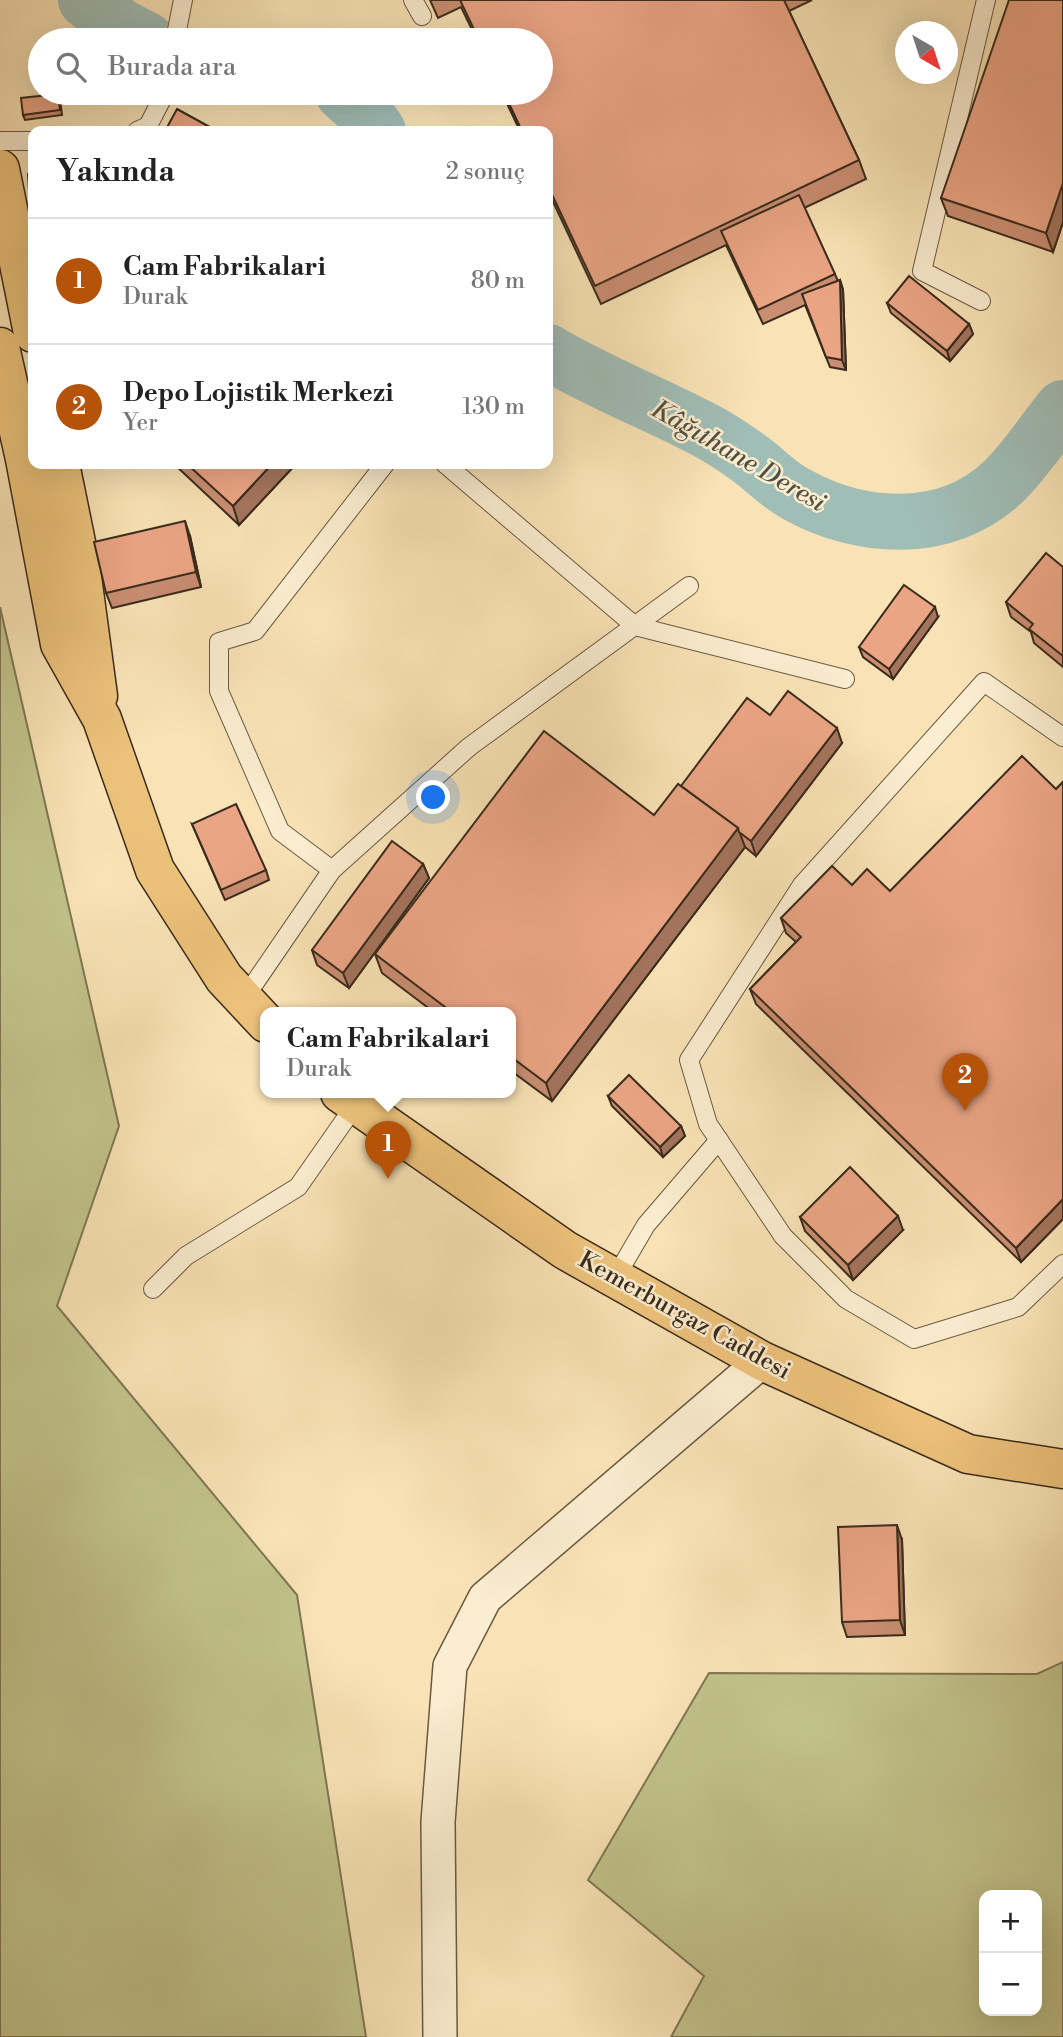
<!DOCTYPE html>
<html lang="tr">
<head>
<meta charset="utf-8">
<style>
  body { margin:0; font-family:"Libre Bodoni",serif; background:#f6f6f6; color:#222 }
  .controls { position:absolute; right:21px; bottom:21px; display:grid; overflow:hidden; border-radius:14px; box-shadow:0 7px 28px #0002 }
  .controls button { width:63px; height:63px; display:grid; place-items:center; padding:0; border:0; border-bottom:2px solid #e0e0e0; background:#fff; color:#222; font:35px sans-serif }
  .compass { position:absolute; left:895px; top:21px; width:63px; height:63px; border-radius:50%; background:#fff; box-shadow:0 7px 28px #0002; rotate:141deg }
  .you { position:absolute; left:434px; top:798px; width:24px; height:24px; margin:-18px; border:5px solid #fff; border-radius:50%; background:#1a73e8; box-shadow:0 0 0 10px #1a73e833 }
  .badge { display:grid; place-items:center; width:46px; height:46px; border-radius:50%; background:#b45309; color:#fff; font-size:23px; font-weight:700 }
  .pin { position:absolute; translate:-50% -58px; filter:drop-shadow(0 2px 4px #0008) }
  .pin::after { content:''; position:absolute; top:37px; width:24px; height:21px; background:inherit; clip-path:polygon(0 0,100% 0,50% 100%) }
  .popup { position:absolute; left:260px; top:1007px; width:256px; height:91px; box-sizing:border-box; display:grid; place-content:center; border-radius:14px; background:#fff; filter:drop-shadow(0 2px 5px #0005); font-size:23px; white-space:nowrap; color:#767676 }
  .popup b { font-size:26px; color:#222 }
  .popup::after { content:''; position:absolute; left:50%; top:100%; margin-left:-14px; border:14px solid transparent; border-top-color:#fff }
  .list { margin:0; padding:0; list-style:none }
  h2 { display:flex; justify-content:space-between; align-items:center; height:91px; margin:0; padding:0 28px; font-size:30px }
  h2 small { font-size:23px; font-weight:400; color:#767676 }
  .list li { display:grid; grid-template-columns:46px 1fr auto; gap:21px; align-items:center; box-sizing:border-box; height:126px; padding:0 28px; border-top:2px solid #e0e0e0 }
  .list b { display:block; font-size:26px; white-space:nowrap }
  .list p { margin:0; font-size:23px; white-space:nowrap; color:#767676 }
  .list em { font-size:23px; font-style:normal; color:#767676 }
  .icon { flex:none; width:38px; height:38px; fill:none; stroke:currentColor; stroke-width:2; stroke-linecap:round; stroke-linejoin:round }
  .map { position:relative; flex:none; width:1063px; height:2037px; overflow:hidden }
  .search { position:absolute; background:#fff; box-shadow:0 7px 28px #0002; left:28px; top:28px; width:525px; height:77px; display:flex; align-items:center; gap:18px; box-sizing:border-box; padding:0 24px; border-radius:38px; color:#767676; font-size:26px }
  .panel { position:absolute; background:#fff; box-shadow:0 7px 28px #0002; left:28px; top:126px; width:525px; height:343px; border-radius:14px }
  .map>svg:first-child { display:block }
  .green { fill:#c2c38b; stroke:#7e7753; stroke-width:2; fill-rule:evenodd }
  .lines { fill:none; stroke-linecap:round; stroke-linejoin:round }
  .river { stroke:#a0bdb6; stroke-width:56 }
  .lane-casing { stroke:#695942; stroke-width:20 }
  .street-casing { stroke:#695942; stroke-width:36 }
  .primary-casing { stroke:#392b1b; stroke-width:41 }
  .lane { stroke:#fbedd0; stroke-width:18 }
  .street { stroke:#fbedd0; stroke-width:33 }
  .primary { stroke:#ecc27b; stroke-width:38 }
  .wall { fill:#ca8e72; stroke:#392b1b; stroke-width:2 }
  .shaded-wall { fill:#a4745d; stroke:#392b1b; stroke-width:2 }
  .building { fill:#eba585; stroke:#392b1b; stroke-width:2 }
  .labels { text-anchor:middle; stroke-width:5; stroke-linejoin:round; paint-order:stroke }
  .street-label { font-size:24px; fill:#392b1b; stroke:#fbedd0 }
  .water-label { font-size:26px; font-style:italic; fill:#535042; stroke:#fbedd0 }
</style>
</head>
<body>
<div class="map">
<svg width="1063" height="2037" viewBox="0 0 1063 2037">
  <rect width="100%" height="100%" fill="#f9e3b6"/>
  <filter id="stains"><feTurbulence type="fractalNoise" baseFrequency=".00286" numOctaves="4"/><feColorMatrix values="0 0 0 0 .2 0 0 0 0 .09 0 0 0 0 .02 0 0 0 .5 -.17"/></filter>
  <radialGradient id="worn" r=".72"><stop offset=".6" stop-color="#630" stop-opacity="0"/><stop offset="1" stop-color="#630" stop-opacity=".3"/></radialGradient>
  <g class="green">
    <path d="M0 607 119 1126 57 1306 297 1595 366 2037H0Z"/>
    <path d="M1063 1662V2037H671L704 1976 588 1880 709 1673 1037 1674ZM984 1895H1037V2011H984Z"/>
  </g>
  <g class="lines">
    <g class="river">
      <path d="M86 0 120 26 147 40"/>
      <path d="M343 93 364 112 378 131"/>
      <path d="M548 352C601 384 660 405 714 435 729 444 744 454 758 465 770 475 781 486 796 494 860 530 946 536 1003 482 1025 461 1043 432 1063 408"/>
    </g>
    <g class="lane-casing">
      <g id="lane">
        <path d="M413 0 422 16"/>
        <path d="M175 40 183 0"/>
        <path d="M137 131 148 126 165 93"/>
        <path d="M0 141H33"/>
        <path d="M981 301 922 271 986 0"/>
        <path d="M445 464 635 626 845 679"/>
        <path d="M1063 737 984 682 802 885 689 1060 708 1124 783 1236 846 1299 914 1339 1018 1307 1063 1264"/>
        <path d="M332 870 280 831 219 691V642L255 631 385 464"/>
        <path d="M243 1000 332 870 469 747 689 586"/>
        <path d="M615 1278 646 1225 719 1140"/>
        <path d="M153 1289 186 1256 298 1187 356 1104"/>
      </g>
    </g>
    <g class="street-casing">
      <path id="street" d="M440 2037 438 1822 450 1666 485 1598 762 1361"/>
    </g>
    <g class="primary-casing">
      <g id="primary">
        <path d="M0 169 33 333"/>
        <path d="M0 347 25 459 60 644 102 719 155 870 224 978 266 1023"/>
        <path d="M60 464 80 562 98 696"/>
        <path d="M340 1093 565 1250 762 1361 968 1454 1063 1469"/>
      </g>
    </g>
    <use href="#lane" class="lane"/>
    <use href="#street" class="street"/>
    <use href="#primary" class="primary"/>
  </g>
  <g class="wall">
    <path d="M430 0H812L789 11 859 160 866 179 804 208 838 281 840 280 843 290 846 370 830 367 805 305 763 324 726 245 601 304 548 191V131H520L502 93H541V40H477L461 7 438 18Z"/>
    <path d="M1063 0V222L1053 252 948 216 941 198Z"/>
    <path d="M60 99 62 115 25 120 23 115Z"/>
    <path d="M887 303 969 324 973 334 950 361 891 313Z"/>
    <path d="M174 464H296L239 525Z"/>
    <path d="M190 536 201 587 112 608 106 593Z"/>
    <path d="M1063 567V667L1034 643 1031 632 1011 617 1006 602Z"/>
    <path d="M938 617 893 679 863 657 859 647Z"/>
    <path d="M770 715 842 743 756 856 745 847 552 1101 510 1070V1013H435L382 973 375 954 654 815 681 786Z"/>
    <path d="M1063 782V1219L1021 1262 756 1004 750 989 796 942 786 933 781 918 852 885 890 891 1056 789Z"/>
    <path d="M192 824 266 870 269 880 225 900Z"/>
    <path d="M423 864 429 878 349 988 317 965 312 950Z"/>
    <path d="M608 1096 681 1126 685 1136 663 1157 612 1106Z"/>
    <path d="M800 1217 903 1230 853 1280 805 1231Z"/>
    <path d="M902 1540 905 1635 847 1637 842 1622Z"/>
  </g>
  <g class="shaded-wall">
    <path d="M1063 183V222L1053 252 1046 233Z"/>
    <path d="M840 280 843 290 846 370 842 360Z"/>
    <path d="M969 324 973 334 950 361 947 351Z"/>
    <path d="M272 464H296L239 525 233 506Z"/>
    <path d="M185 521 190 536 201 587 196 572Z"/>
    <path d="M935 607 938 617 893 679 889 669Z"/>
    <path d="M837 728 842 743 756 856 751 841Z"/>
    <path d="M738 828 745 847 552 1101 546 1083Z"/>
    <path d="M423 864 429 878 349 988 343 973Z"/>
    <path d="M681 1126 685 1136 663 1157 660 1147Z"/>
    <path d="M1063 1199V1219L1021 1262 1016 1248Z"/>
    <path d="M898 1216 903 1230 853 1280 848 1265Z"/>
    <path d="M897 1525 902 1540 905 1635 900 1620Z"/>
  </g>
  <g class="building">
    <path d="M460 0H784L859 160 595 286 548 186V131H522L504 93H541V40H479Z"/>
    <path d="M1009 0H1063V183L1046 233 941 198Z"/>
    <path d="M58 94 60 110 23 115 21 98Z"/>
    <path d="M177 109 217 131H165Z"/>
    <path d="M28 174H33V190L29 191Z"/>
    <path d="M799 195 835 274 758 310 721 231Z"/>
    <path d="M909 276 969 324 947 351 887 303Z"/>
    <path d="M840 280 842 360 826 357 802 294Z"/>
    <path d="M187 464H272L233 506Z"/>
    <path d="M185 521 196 572 106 593 94 542Z"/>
    <path d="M1046 553 1063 567V656L1029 629 1033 624 1006 602Z"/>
    <path d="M904 585 935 607 889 669 859 647Z"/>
    <path d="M788 691 837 728 751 841 739 832 738 828 681 786 747 698 770 715Z"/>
    <path d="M544 731 654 815 678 784 738 828 546 1083 510 1056V1013H453L375 954Z"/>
    <path d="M1022 756 1056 789 1063 782V1199L1016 1248 750 989 801 937 781 918 832 866 852 885 867 869 890 891Z"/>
    <path d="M236 804 266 870 221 890 192 824Z"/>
    <path d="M392 841 423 864 343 973 312 950Z"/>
    <path d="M629 1075 681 1126 660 1147 608 1096Z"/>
    <path d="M850 1167 898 1216 848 1265 800 1217Z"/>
    <path d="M897 1525 900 1620 842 1622 838 1527Z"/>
  </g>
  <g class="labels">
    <g class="street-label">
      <text transform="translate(685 1315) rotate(29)" y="8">Kemerburgaz Caddesi</text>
    </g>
    <g class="water-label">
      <text transform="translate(739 455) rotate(30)" y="9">Kâğıthane Deresi</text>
    </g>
  </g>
  <rect width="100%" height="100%" filter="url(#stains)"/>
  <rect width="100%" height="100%" fill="url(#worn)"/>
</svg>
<div class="controls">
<button>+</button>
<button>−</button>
</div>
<svg class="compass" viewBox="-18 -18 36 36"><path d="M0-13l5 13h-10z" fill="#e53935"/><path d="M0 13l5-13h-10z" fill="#767676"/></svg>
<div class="you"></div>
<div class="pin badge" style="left:388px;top:1179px">1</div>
<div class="popup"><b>Cam Fabrikalari</b>Durak</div>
<div class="pin badge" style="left:965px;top:1111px">2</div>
<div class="search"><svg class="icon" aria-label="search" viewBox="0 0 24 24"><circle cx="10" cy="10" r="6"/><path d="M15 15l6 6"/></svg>Burada ara</div>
<section class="panel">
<h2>Yakında<small>2 sonuç</small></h2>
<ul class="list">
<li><span class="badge">1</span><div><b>Cam Fabrikalari</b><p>Durak</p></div><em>80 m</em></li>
<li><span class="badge">2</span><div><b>Depo Lojistik Merkezi</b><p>Yer</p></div><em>130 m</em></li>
</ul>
</section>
</div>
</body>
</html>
